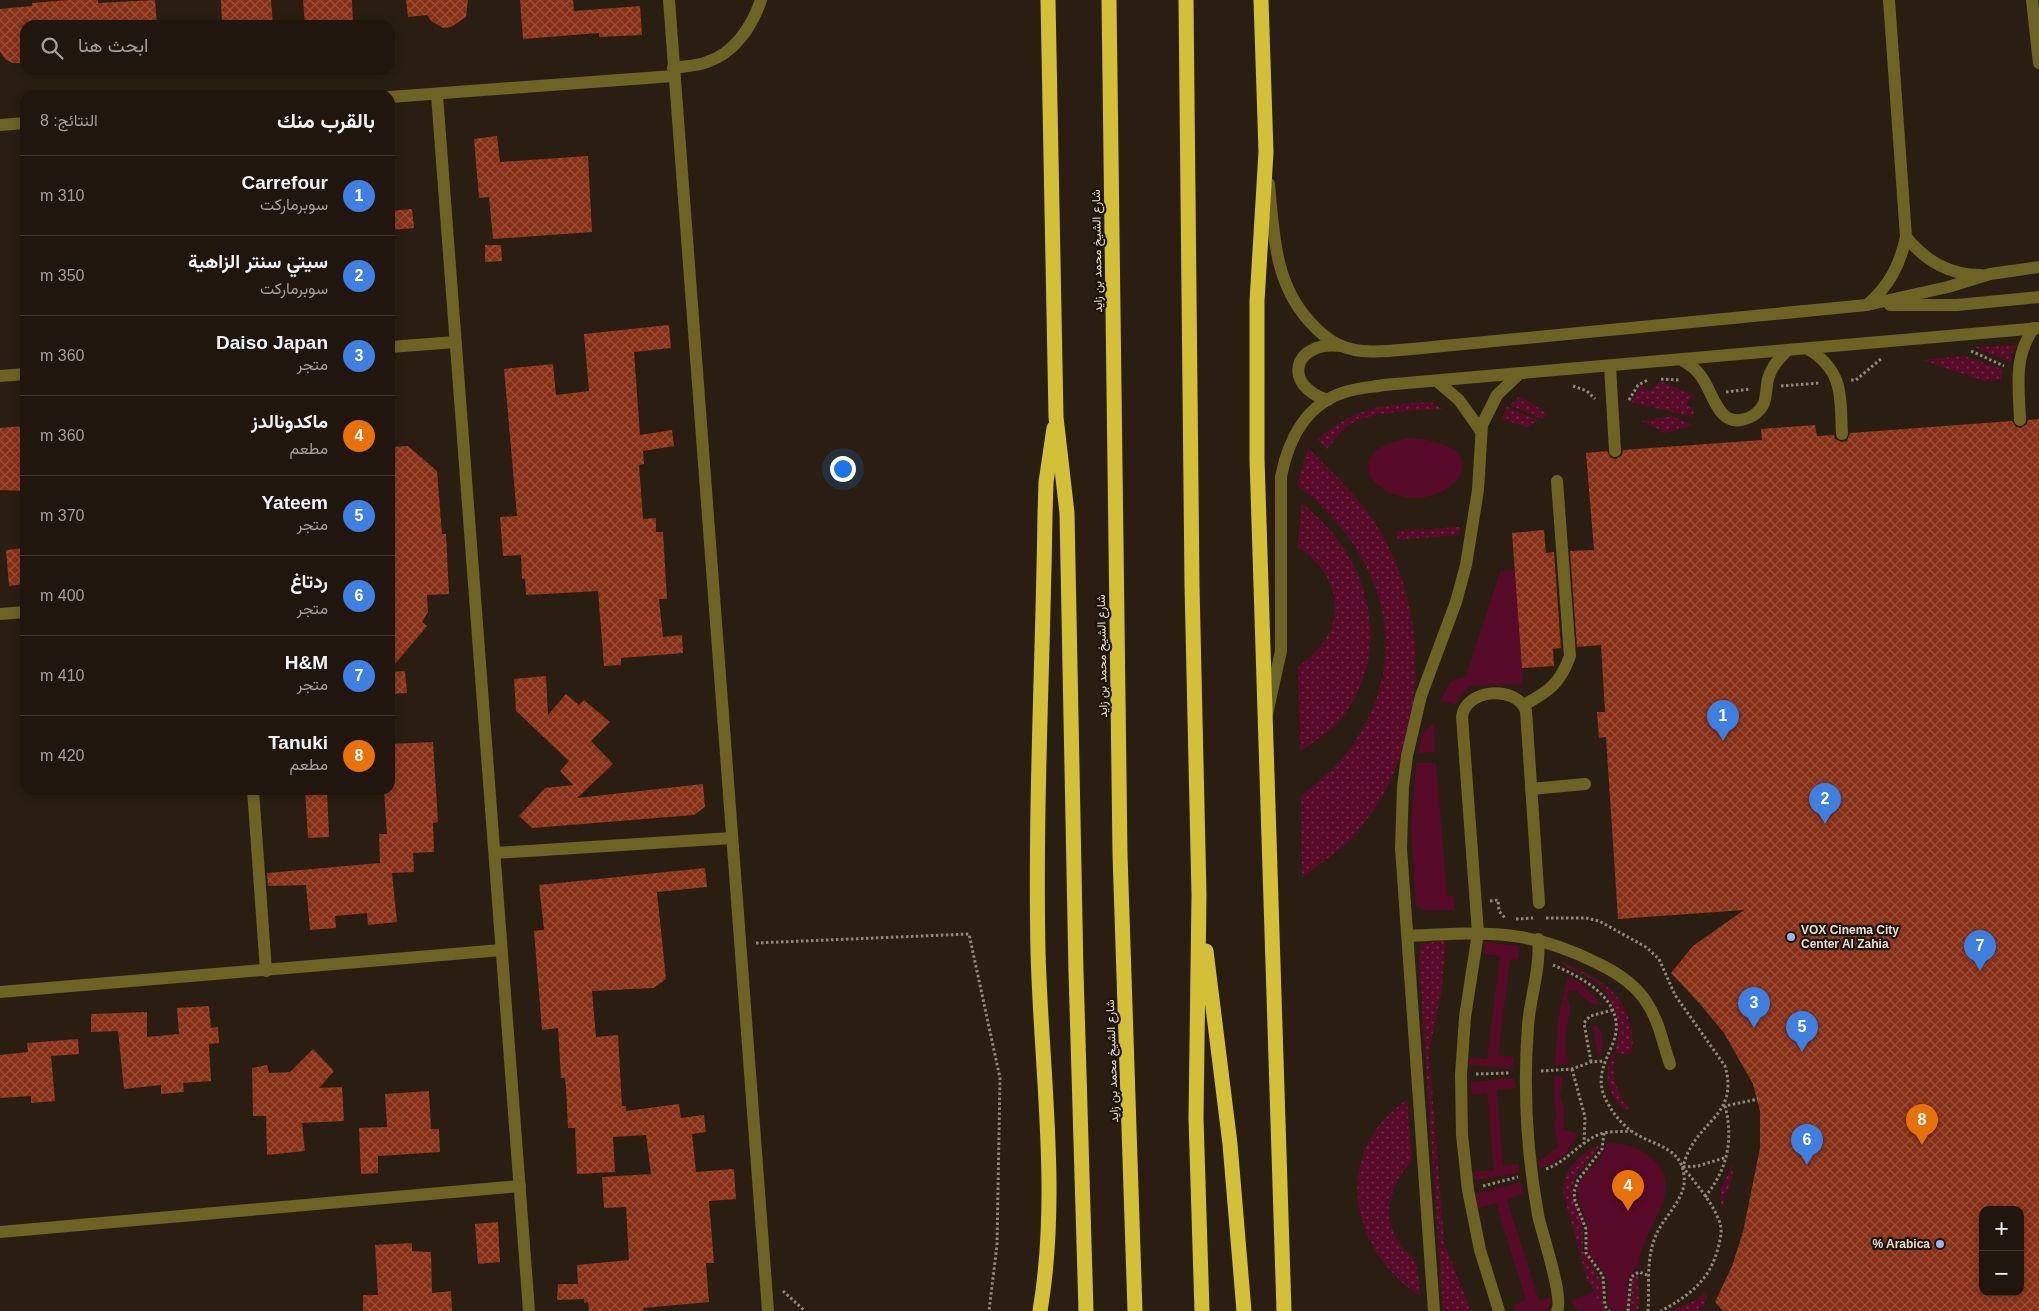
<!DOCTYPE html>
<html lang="ar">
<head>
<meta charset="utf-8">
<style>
  body { margin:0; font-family:Helvetica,Vazirmatn,sans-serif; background:#2d231c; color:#f1f3f6; direction:rtl }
  .controls { position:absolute; right:15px; bottom:15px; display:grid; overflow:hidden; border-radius:10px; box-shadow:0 2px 8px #0003 }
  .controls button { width:45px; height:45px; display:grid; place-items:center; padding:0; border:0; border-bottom:1px solid #3d352e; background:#20160e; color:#f1f3f6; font:25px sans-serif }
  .you { position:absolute; left:842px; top:468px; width:18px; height:18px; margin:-12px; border:4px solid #fff; border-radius:50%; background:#1a73e8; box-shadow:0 0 0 8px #1a73e833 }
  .badge { display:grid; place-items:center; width:32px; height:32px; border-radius:50%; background:#d93025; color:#fff; font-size:16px; font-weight:700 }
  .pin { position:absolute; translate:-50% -41px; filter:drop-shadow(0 1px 2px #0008) }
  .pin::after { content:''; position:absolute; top:26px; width:18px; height:15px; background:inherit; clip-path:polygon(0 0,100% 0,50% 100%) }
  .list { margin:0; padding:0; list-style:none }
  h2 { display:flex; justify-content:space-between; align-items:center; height:65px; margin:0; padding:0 20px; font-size:21px }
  h2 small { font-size:16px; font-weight:400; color:#a29f9e }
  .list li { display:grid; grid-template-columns:32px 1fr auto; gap:15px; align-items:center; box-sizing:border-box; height:80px; padding:0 20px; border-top:1px solid #3d352e }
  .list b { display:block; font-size:19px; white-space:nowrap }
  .list p { margin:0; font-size:16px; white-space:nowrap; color:#a29f9e }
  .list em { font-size:16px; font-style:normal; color:#a29f9e }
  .icon { flex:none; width:28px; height:28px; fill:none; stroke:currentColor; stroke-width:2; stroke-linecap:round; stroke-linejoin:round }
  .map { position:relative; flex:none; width:2039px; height:1311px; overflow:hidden; direction:ltr }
  .search { position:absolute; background:#20160e; box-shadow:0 2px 8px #0003; left:20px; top:20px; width:375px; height:55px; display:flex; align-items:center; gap:12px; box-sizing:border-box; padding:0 18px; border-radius:15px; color:#a29f9e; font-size:19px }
  .panel { position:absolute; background:#20160e; box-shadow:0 2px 8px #0003; left:20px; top:90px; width:375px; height:705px; border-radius:15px; direction:rtl }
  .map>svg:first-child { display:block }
  .grass { fill:url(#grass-dots) }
  .garden { fill:#570b28 }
  .building { fill:url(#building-cross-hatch); fill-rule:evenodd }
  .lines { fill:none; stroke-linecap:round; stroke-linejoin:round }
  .path { stroke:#90877d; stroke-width:3; stroke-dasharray:2.5 2.5; stroke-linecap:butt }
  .minor { stroke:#6d6324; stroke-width:12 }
  .highway { stroke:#d3bf38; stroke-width:15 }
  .poi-dot { fill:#9ab5fd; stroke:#201509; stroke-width:2 }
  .labels { text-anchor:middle; stroke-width:4.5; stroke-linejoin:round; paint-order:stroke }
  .street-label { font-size:12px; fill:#e7dfd7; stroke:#201509 }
  .poi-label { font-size:12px; font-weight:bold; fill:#e7dfd7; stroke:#201509; text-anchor:start }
</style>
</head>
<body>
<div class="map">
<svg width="2039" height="1311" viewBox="0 0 2039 1311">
  <defs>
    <pattern id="grass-dots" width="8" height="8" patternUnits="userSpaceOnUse" patternTransform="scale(1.25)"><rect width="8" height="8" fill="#570b28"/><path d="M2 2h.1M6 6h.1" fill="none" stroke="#6f2e46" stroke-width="1.8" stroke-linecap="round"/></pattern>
    <pattern id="building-cross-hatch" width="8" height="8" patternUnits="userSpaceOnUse" patternTransform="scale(1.25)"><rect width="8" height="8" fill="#883017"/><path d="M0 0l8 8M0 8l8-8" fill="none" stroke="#994e38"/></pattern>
  </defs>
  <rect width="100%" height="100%" fill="#2a1e12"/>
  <g class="grass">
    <path d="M2018 345 2012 353 2011 362 1974 347Z"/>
    <path d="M1964 356 2002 369 2001 380 1984 381 1922 360Z"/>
    <path d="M1660 381 1692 395 1686 405 1694 408 1693 417 1631 402 1640 386 1651 391Z"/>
    <path d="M1520 396 1548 414 1542 419 1510 405Z"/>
    <path d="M1431 402 1443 409C1415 411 1367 410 1345 428 1338 434 1333 442 1327 449L1317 439C1355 408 1383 404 1431 402Z"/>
    <path d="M1507 407 1538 420 1528 427 1501 419Z"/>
    <path d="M1672 416 1693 425 1665 433 1641 421Z"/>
    <path d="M1308 448C1333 474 1362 499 1380 531 1434 623 1427 750 1357 832 1342 850 1320 863 1302 878L1301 796C1321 780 1340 764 1354 743 1417 649 1380 549 1297 485Z"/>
    <path d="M1301 503C1368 553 1396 647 1342 718 1332 731 1313 742 1300 752L1298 666C1348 634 1347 580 1298 547Z"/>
    <path d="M1460 527 1459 535 1398 540 1396 531Z"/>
    <path d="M1446 940 1441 994 1429 1050 1444 1243 1471 1311H1443L1419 962 1420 944Z"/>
    <path d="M1562 962C1594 976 1625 990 1631 1029 1633 1037 1634 1048 1629 1055L1614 1053C1627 1024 1612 991 1585 975 1577 970 1568 970 1562 962Z"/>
    <path d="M1613 1054 1616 1056C1609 1075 1618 1092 1628 1108L1626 1111C1608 1095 1602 1076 1613 1054Z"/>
    <path d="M1407 1099 1412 1161C1389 1184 1381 1217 1400 1245 1405 1251 1415 1259 1417 1266 1419 1275 1419 1287 1420 1296 1364 1260 1336 1187 1377 1128 1385 1116 1397 1108 1407 1099Z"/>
    <path d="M1601 1144 1574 1180 1572 1194 1582 1219 1583 1251 1603 1284 1602 1298 1605 1311H1600L1594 1291 1587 1279 1563 1192C1563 1168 1581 1153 1601 1144Z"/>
    <path d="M1732 1164 1733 1175 1721 1209V1188Z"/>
    <path d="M1638 1274 1639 1310 1629 1311C1635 1299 1626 1281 1638 1274Z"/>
    <path d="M1704 1293 1707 1297 1705 1305 1698 1311H1671L1698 1299Z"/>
  </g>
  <g class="garden">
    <path d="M1409 438C1426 439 1472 445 1461 472 1458 481 1451 487 1443 491 1389 519 1324 454 1409 438Z"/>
    <path d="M1501 570 1515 571 1523 684 1471 686 1462 693 1455 705 1441 700 1450 682 1466 676Z"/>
    <path d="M1434 723 1435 752 1418 753 1422 734Z"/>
    <path d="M1416 763H1436L1447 895 1454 896V910L1425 911 1416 905 1411 827Z"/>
    <path d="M1485 942 1520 946 1518 960 1510 959 1498 1055 1515 1057 1512 1069 1469 1064 1470 1058 1487 1059 1500 956 1484 954Z"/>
    <path d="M1568 977 1581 983 1601 1004H1592L1577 991 1569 992 1567 995 1570 1009 1565 1040 1566 1055 1569 1057 1567 1064 1555 1065 1558 1020Z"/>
    <path d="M1592 1025H1596C1605 1032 1603 1045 1602 1055L1598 1056Z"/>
    <path d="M1555 1076H1560L1563 1080 1560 1095 1564 1107 1563 1130 1577 1133C1571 1152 1558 1162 1539 1168L1538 1162 1558 1147 1554 1125 1557 1116 1554 1101Z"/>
    <path d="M1514 1078 1515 1088 1497 1090 1503 1166 1519 1164V1173L1474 1180 1473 1172 1494 1170 1487 1093 1472 1095 1471 1082Z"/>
    <path d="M1607 1143C1623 1143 1637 1146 1650 1157 1692 1190 1636 1231 1639 1270L1635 1268 1627 1280 1628 1305 1623 1311H1612C1604 1302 1610 1291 1607 1280 1604 1268 1594 1263 1588 1253V1225L1579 1201 1577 1187 1580 1181 1601 1157Z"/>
    <path d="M1521 1182 1523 1193 1507 1200 1539 1301 1551 1297V1305L1545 1311H1516L1514 1305 1526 1300 1496 1203 1478 1208 1475 1194Z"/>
    <path d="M1594 1291 1600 1311H1578L1571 1302Z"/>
  </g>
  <g class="building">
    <path d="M68 0H98V3L155 0 157 25H25V63H13L6 60 0 52V9L32 6V3Z"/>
    <path d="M221 0H271L273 25H222Z"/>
    <path d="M303 0H352L353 25H305Z"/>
    <path d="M406 0H468L466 17 451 27 443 28 431 21 427 15 408 17Z"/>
    <path d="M520 0H573L574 11 640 6 642 35 599 37V33L523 39Z"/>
    <path d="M497 136 500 162 588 156 592 232 493 239 489 197 479 198 474 139Z"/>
    <path d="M412 209 414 228 390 230V211Z"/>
    <path d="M485 245H501L502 261 485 262Z"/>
    <path d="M669 325 671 348 634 352 640 435 672 430 674 446 643 451 644 464 639 465 643 519 656 518V532H663L667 599H659L663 637 682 635 683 653 621 658V665L604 666 598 591 526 595 525 579H522L521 555 503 556 500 517 517 516 504 369 553 364 556 395 589 391 584 334Z"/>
    <path d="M2039 419V1311H1723L1715 1302 1732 1266 1743 1232 1760 1148V1111L1753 1084 1724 1033 1700 1004 1671 973 1693 946 1744 910 1618 919 1606 737 1599 738 1597 712H1605L1601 645 1577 647 1570 551 1594 550 1586 453 1607 451 1611 458 1616 459 1622 455 1623 450 1762 440 1761 429 1815 425 1817 436 1834 435 1835 439 1842 442 1847 441 1850 433 2012 421 2016 427 2021 428 2027 424 2028 420ZM1983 1210H2020V1292H1983Z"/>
    <path d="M25 426V491L0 490V428Z"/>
    <path d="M408 446 437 471 442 534H446L449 594 427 595 428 612 422 622 427 626 390 670V447Z"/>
    <path d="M1544 530 1546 553 1554 552 1561 648 1553 649 1554 666 1522 668 1512 533Z"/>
    <path d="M25 548V584L9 586 6 550Z"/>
    <path d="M405 671 407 693 390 694V672Z"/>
    <path d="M546 676 548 715 566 694 579 705 584 700 610 722 591 741 613 764 577 798 703 784 705 807 694 815 532 828 519 816 545 788 573 785 560 771 569 761 516 711 514 679Z"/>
    <path d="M433 742 438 822 433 823 434 852 413 853 414 872 392 873 397 922 368 925 367 913 335 916 336 928 310 930 306 885 268 886 267 873 380 863 379 834H387L384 790H390V744Z"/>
    <path d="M305 790H327L329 837 308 838Z"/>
    <path d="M705 868 707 887 657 892 666 979 654 988 592 991 596 1037 618 1035 622 1106H626V1111L679 1104 681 1118 704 1115 706 1132 692 1134 696 1172 734 1169 736 1199 709 1201 714 1263H706L709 1302 643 1308 644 1311H589L588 1302 584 1303V1299L557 1300 558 1284H578L577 1265 629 1260 626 1207 604 1208 602 1177 651 1174 646 1135 613 1137 615 1172 577 1174 575 1128H568L566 1087 565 1078H561L558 1028 542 1030 534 931 544 930 539 885Z"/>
    <path d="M209 1006 211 1028 218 1027 219 1043 209 1044 211 1081 183 1083 184 1092 161 1094V1085L124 1089 118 1031 91 1032V1014L147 1012V1037L179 1034 177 1008Z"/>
    <path d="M78 1039 79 1054 51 1056 55 1101 31 1103V1096L0 1098V1055L28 1052 27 1043Z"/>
    <path d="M313 1049 334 1071 319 1088 342 1087 344 1121 302 1123 305 1151 267 1155 266 1116H253L252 1068 267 1065 269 1073 290 1072Z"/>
    <path d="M429 1091 431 1129H439L440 1152 378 1156V1173L361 1174 359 1128 387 1127 385 1094Z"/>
    <path d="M498 1222 500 1262 478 1264 475 1224Z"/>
    <path d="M412 1243V1251L431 1252 432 1293 451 1291 452 1311H363V1295H378L375 1245Z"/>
  </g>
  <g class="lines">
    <g class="path">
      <path d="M1971 351 2004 366"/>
      <path d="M1661 379 1680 380"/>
      <path d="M1851 380H1856L1882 358"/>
      <path d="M1573 386 1587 391 1595 399"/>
      <path d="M1781 386 1820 383"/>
      <path d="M1726 392 1750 389"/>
      <path d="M1629 400 1638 385 1648 380"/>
      <path d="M1490 901 1498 900 1499 911 1505 918"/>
      <path d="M1546 918H1586L1599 921 1646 947 1659 959 1675 995 1725 1066C1740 1118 1694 1120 1683 1167 1695 1183 1710 1199 1718 1218 1723 1228 1721 1237 1718 1248 1710 1280 1689 1296 1661 1311"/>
      <path d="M1516 919 1533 918"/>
      <path d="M756 943 969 934 1000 1078 997 1245 989 1311"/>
      <path d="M1553 965C1584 978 1629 1002 1613 1043 1605 1063 1595 1078 1606 1100 1612 1112 1621 1124 1633 1132 1653 1146 1681 1146 1684 1176 1687 1197 1666 1214 1657 1233 1645 1258 1650 1284 1648 1311"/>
      <path d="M1591 1062 1584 1023 1590 1016 1613 1010"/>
      <path d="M1572 1069 1585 1117 1584 1144"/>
      <path d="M1541 1071 1572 1069 1591 1062 1604 1061"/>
      <path d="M1476 1074 1510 1073"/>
      <path d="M1604 1133 1602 1149 1578 1180 1574 1192 1575 1201 1586 1229V1253L1603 1276 1605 1306 1609 1311"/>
      <path d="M1683 1167 1698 1166 1727 1157"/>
      <path d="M1546 1169C1568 1161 1581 1140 1603 1133 1612 1131 1622 1132 1631 1131"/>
      <path d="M1483 1186 1518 1177"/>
      <path d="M1705 1197C1727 1170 1734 1140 1725 1106L1758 1099"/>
      <path d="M783 1291 805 1311"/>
      <path d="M1628 1311 1631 1277 1639 1272 1647 1275"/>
    </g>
    <g class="minor">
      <path d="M669 0 768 1311"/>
      <path d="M2032 0 2039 63"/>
      <path d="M673 68C684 66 697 66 707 62 735 53 752 26 761 0"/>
      <path d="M437 95 529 1311"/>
      <path d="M390 97 673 76"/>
      <path d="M0 125 25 123"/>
      <path d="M1269 184C1274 234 1274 282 1309 321 1317 330 1328 340 1339 345 1360 355 1390 351 1412 349L1867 305 1948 287 1990 274 2039 267"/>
      <path d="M1906 237C1926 261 1949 275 1981 275"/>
      <path d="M1867 305C1889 286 1900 265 1906 237L1889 0"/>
      <path d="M1890 305H1957L2039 297"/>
      <path d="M390 347 455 342"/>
      <path d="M1808 349C1844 371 1840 396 1842 434"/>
      <path d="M1682 360C1689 364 1695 368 1700 375 1713 390 1717 428 1745 419 1753 417 1759 412 1763 405 1767 397 1766 387 1768 379 1771 367 1779 358 1788 350"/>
      <path d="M1610 366 1615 451"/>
      <path d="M0 376 25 374"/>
      <path d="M1438 382 1459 400 1481 431"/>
      <path d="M1328 400C1282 386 1292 341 1340 346"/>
      <path d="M2020 420C2019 388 2013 356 2034 328"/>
      <path d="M0 614 25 612"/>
      <path d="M1524 705C1549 691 1560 684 1570 656L1557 481"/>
      <path d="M1267 714 1281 651V477C1288 440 1306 404 1345 392 1357 388 1372 387 1384 385L2039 328"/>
      <path d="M1531 789 1585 784"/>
      <path d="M253 790 266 971"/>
      <path d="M495 853 732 838"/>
      <path d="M1408 936C1482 932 1529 928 1597 963 1616 972 1636 985 1647 1003 1659 1021 1663 1044 1670 1064"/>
      <path d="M1538 939C1541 968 1530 997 1528 1026 1523 1089 1527 1153 1538 1215 1542 1234 1564 1297 1557 1311"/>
      <path d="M0 992 501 950"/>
      <path d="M0 1232 520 1186"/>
      <path d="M1434 1311 1401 848 1403 787 1407 756 1421 696 1456 602 1466 565 1478 490 1482 425 1497 395 1518 375"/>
      <path d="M1499 1311 1480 1250 1468 1190 1462 1135 1461 1075 1465 1017 1478 933 1462 717C1465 689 1516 684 1526 711L1539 903"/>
    </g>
    <g class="highway">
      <path d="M1048 0 1056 417 1067 513 1076 972 1086 1311"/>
      <path d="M1109 0 1120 854 1135 1311"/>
      <path d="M1186 0 1192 585 1199 895 1196 1118 1202 1311"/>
      <path d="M1261 0 1266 152 1257 301V459L1284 1311"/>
      <path d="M1206 951 1230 1144 1244 1311"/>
      <path d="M1040 1311C1060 1193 1041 1070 1038 951 1035 806 1043 660 1045 515L1046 482 1054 428"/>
    </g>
  </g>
  <g class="poi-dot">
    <circle cx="1791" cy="937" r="5"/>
    <circle cx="1940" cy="1244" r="5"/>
  </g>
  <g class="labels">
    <g class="street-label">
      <text transform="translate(1097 251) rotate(-91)" y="4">شارع الشيخ محمد بن زايد</text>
      <text transform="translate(1102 656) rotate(-91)" y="4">شارع الشيخ محمد بن زايد</text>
      <text transform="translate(1112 1061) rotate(-92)" y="4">شارع الشيخ محمد بن زايد</text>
    </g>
    <g class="poi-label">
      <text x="1801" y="934">VOX Cinema City<tspan x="1801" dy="14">Center Al Zahia</tspan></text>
      <text x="1930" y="1248" text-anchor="end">% Arabica</text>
    </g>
  </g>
</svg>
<div class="controls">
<button>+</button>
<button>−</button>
</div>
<div class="you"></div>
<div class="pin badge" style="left:1723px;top:741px;background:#3f7fe0">1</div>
<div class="pin badge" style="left:1825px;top:824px;background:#3f7fe0">2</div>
<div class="pin badge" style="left:1754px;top:1028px;background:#3f7fe0">3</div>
<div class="pin badge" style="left:1628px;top:1211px;background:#e8710a">4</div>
<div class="pin badge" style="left:1802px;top:1052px;background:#3f7fe0">5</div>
<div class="pin badge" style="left:1807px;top:1165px;background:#3f7fe0">6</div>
<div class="pin badge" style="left:1980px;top:971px;background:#3f7fe0">7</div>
<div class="pin badge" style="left:1922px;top:1145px;background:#e8710a">8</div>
<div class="search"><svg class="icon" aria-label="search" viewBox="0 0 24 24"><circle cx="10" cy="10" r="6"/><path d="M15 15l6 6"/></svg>ابحث هنا</div>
<section class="panel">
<h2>بالقرب منك<small>النتائج: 8</small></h2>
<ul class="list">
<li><span class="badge" style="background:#3f7fe0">1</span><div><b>Carrefour</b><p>سوبرماركت</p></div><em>310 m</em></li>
<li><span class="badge" style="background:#3f7fe0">2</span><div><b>سيتي سنتر الزاهية</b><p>سوبرماركت</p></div><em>350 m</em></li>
<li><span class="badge" style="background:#3f7fe0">3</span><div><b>Daiso Japan</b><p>متجر</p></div><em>360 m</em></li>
<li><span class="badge" style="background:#e8710a">4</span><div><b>ماكدونالدز</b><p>مطعم</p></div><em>360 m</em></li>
<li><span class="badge" style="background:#3f7fe0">5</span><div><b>Yateem</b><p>متجر</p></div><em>370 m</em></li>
<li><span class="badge" style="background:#3f7fe0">6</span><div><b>ردتاغ</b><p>متجر</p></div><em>400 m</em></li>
<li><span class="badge" style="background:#3f7fe0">7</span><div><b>H&amp;M</b><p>متجر</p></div><em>410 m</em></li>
<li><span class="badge" style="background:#e8710a">8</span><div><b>Tanuki</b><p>مطعم</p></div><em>420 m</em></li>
</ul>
</section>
</div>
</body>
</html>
